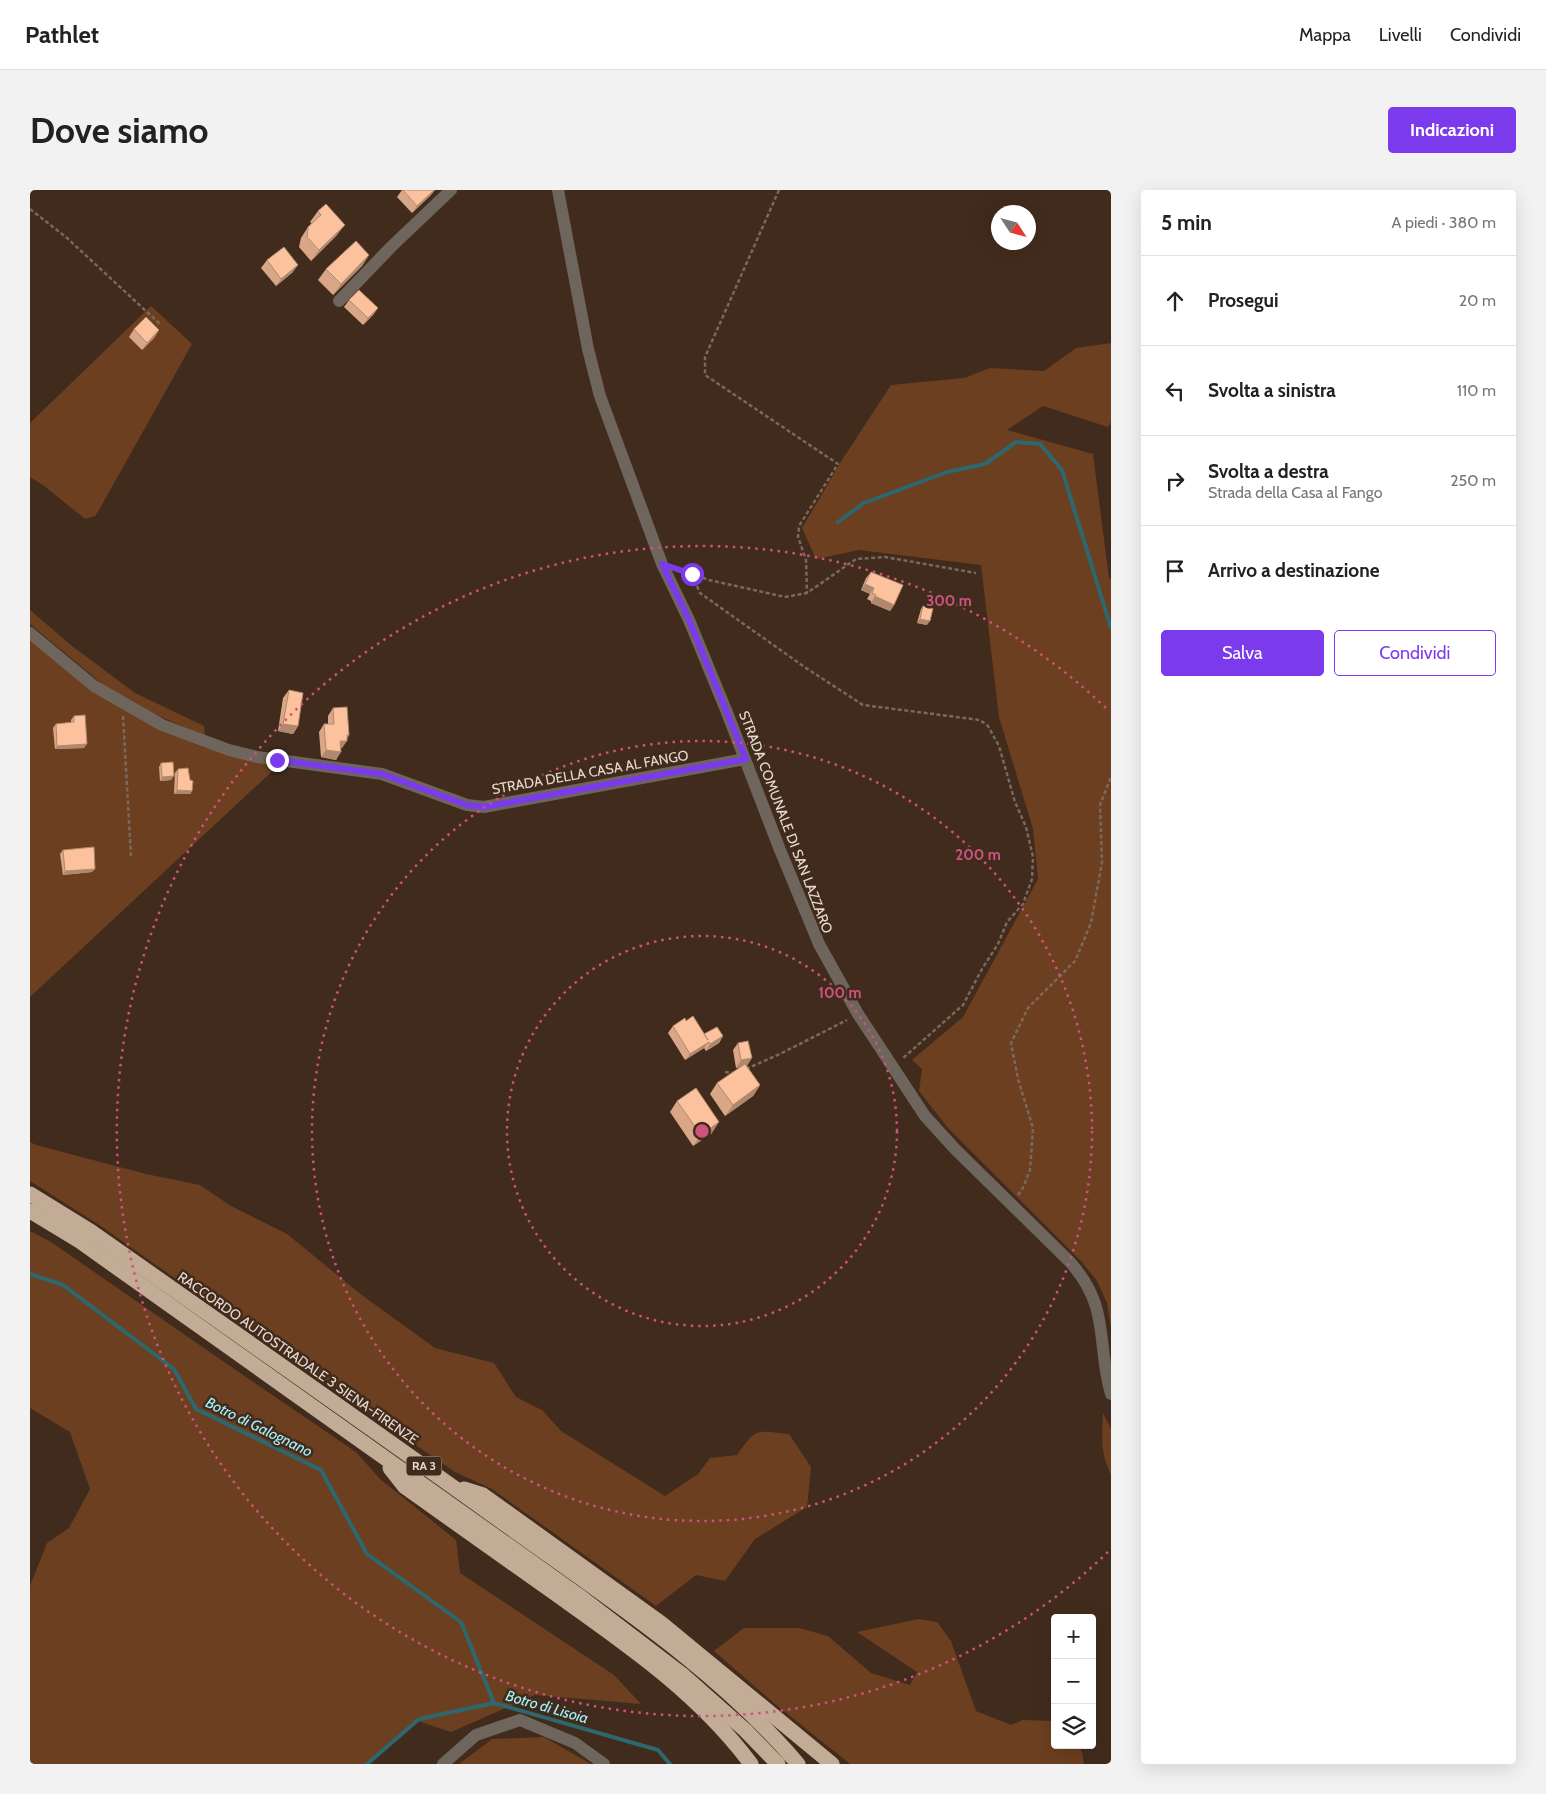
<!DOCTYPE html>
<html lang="it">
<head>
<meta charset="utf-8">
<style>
  body { margin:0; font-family:Cabin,sans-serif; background:#f2f2f2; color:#222 }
  .controls { position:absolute; right:15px; bottom:15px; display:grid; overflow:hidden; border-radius:5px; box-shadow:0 5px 20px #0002 }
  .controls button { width:45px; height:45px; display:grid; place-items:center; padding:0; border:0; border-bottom:1px solid #e0e0e0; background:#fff; color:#222; font:25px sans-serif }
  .compass { position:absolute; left:961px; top:15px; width:45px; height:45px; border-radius:50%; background:#fff; box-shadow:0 5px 20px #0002; rotate:126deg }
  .stop { position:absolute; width:15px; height:15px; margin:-11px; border:4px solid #7c3aed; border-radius:50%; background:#fff }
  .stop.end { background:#7c3aed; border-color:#fff; box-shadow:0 1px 5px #0008 }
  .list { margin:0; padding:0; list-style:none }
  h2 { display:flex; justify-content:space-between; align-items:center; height:65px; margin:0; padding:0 20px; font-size:21px }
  h2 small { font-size:16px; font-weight:400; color:#767676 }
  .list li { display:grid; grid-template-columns:32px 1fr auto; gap:15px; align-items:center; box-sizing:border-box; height:90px; padding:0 20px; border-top:1px solid #e0e0e0 }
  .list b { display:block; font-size:19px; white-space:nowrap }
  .list p { margin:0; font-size:16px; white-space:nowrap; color:#767676 }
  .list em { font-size:16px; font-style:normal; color:#767676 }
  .actions { display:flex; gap:10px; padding:15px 20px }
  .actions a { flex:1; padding:11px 0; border:1px solid #7c3aed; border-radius:5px; text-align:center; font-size:18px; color:#7c3aed }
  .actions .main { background:#7c3aed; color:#fff }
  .icon { flex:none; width:28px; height:28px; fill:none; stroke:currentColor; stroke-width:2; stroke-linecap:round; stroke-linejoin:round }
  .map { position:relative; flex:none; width:1081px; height:1574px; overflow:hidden; border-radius:5px }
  header { display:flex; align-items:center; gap:30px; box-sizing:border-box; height:70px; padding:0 25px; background:#fff; border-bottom:1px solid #e0e0e0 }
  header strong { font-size:24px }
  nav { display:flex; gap:28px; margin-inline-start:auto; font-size:18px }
  .intro { display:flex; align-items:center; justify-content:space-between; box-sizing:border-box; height:120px; padding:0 30px }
  h1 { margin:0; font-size:35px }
  .button { padding:12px 22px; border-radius:5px; background:#7c3aed; color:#fff; font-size:18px; font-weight:700 }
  main { display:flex; gap:30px; padding:0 30px }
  aside { flex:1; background:#fff; border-radius:5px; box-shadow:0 5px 20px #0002 }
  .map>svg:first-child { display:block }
  .green { fill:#6c3f20 }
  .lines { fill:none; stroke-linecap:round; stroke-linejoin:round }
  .stream { stroke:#2c686e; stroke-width:4 }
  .path { stroke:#7b685b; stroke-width:2.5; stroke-dasharray:4 2.5; stroke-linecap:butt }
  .minor { stroke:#6e655c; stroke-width:12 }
  .highway { stroke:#c3ac96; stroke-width:15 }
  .wall { fill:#d9a787 }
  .shaded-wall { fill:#b0886e }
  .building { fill:#fcc29d; stroke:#b0886e }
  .route { stroke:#7c3aed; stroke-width:6 }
  .ring { fill:none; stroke:#cd527e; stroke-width:2.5; stroke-dasharray:2.5 5 }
  .labels { text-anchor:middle; stroke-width:5; stroke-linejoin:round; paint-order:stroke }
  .shield { fill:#412b1c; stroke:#b5a59a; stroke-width:1 }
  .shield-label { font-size:12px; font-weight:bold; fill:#e7d9d0 }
  .street-label { font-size:14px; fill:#e7d9d0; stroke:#412b1c }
  .water-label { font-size:15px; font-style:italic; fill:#a3f4fd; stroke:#412b1c }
  .centre { fill:#cd527e; stroke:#412b1c; stroke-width:2.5 }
  .ring-label { font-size:15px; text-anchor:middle; font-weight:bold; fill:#cd527e; stroke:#412b1c; stroke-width:5; stroke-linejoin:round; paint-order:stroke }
</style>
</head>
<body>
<header>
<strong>Pathlet</strong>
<nav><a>Mappa</a><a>Livelli</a><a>Condividi</a></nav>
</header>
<div class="intro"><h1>Dove siamo</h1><a class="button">Indicazioni</a></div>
<main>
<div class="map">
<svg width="1081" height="1574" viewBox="0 0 1081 1574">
  <rect width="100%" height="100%" fill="#412b1c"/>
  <g class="green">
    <path d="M121 116 162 154 69 320 65 326 55 329 13 295 0 287V233Z"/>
    <path d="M1081 153V232L1078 237 1013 216 977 240 1063 264 1079 388 1081 389V1138L1077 1113 1067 1091 1051 1071 918 938 889 901 892 879 882 870 933 827 1008 689 1003 639 969 527 951 375 829 360 786 369 772 338 812 270 861 195 934 188 960 178 1014 181 1046 158Z"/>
    <path d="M0 420 42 456 105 503 174 536 175 546 122 523 77 498 0 434Z"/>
    <path d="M0 450 76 508 250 574 0 807Z"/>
    <path d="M0 952 6 955 116 984 170 995 201 1016 257 1044 333 1106 405 1158 464 1173 486 1207 512 1220 531 1241 635 1306 668 1284 680 1268 707 1265C727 1236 727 1241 759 1244L781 1277 777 1317 725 1349 695 1391 666 1385 626 1416 462 1299 425 1282 215 1138 71 1036 0 991Z"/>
    <path d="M0 1041 21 1052 197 1174 326 1262 350 1289 426 1350 430 1383 584 1485 611 1514 505 1505 421 1542 388 1531 336 1574H0V1396L17 1353 39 1338 60 1299 40 1242 0 1218Z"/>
    <path d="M1073 1223 1081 1239V1285C1070 1261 1072 1248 1073 1223Z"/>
    <path d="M889 1429 907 1432 921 1451 946 1521 981 1535 993 1530 1025 1531V1555H1047L1052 1562 1054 1574H820L745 1514 684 1461 714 1438H769L798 1446 841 1483 880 1495 887 1482 827 1442Z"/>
    <path d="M514 1547 561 1574H429L462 1549Z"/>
  </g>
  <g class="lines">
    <g class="stream">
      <path d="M808 332 834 313 917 282 955 274 986 252 1010 254 1032 280 1081 438"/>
      <path d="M0 1084 33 1095 144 1179 166 1219 291 1280 337 1364 431 1432 464 1513"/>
      <path d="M337 1574 389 1529 464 1513 628 1560 640 1574"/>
    </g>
    <g class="path">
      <path d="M749 0 675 167V185L808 274 769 336 768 347 776 370 777 403"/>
      <path d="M0 19 37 48 130 134"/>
      <path d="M648 379 679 390 755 407 777 403 826 369 855 367 946 383"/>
      <path d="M662 384 670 403 773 476 833 515 950 530 958 536 969 556 985 612 996 637 1003 667 1002 689 993 714 977 732 968 754 952 779 933 815 872 869"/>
      <path d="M93 526 101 667"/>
      <path d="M716 879 752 863 817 830"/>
      <path d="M695 882 704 883"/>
      <path d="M988 1005 992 1000 1000 980 1003 938 988 889 981 853 998 818 1045 771 1061 733 1072 672 1070 615 1081 587"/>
    </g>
    <g class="minor">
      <path d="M528 0 558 159 570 206 632 374 659 430 696 520 750 660 789 754 828 824 895 926 925 959 1040 1072C1081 1118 1066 1152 1081 1204"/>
      <path d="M309 111 362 56 421 0"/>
      <path d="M0 443 64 496 132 535 199 560 227 567 352 584 437 615 454 617 715 569"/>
      <path d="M413 1574 446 1545 490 1530 545 1553 574 1574"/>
    </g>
    <g class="highway">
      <path d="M0 1004 60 1041C200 1139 340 1237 479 1337 579 1409 687 1479 768 1574"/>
      <path d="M0 1021 48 1050 548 1405 654 1486 715 1540 748 1574"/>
      <path d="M360 1278 375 1297C427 1334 479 1371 530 1407 599 1456 670 1505 721 1574"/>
      <path d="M434 1299 453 1305 631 1433 802 1574"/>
    </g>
  </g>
  <g class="wall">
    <path d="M372 0H405L400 6 382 23 367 7Z"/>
    <path d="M288 21 307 45 281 71 269 57 271 48 278 37 282 34 280 32Z"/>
    <path d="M339 65 332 76 303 105 288 90 296 79Z"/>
    <path d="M237 70 263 82 246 96 231 78Z"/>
    <path d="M319 110 348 118 343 125 333 135 314 117Z"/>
    <path d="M104 139 129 140 124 148 112 160 99 147Z"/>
    <path d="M841 382 864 415 860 421 841 413V411L837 409 840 404 831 400 836 388Z"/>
    <path d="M893 416 897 435 887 433 891 419Z"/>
    <path d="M259 500 268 536 263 544 248 541 253 508Z"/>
    <path d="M303 518 319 545 312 558H311L306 570 291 567 289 542 294 534H298V526Z"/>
    <path d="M44 526 54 558 25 559 23 538 26 534 41 533V530Z"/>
    <path d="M131 573 141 590 130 591 129 577Z"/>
    <path d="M148 579 160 590 162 601 160 604H144L145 583Z"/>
    <path d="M33 660 62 682 33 685 30 664Z"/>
    <path d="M656 831 674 844 693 846 689 853 676 861 674 858 655 870 638 843 643 836Z"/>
    <path d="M708 853 717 876 730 895 723 906 695 926 680 904 687 893 710 877 706 878 703 860Z"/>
    <path d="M647 911 682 943 663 956 640 922Z"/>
  </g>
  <g class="shaded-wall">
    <path d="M405 0 400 6 382 23 387 16Z"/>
    <path d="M315 35 307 45 281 71 289 60Z"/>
    <path d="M339 65 332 76 303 105 311 94Z"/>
    <path d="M268 75 263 82 246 96 251 89Z"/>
    <path d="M348 118 343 125 333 135 338 128Z"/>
    <path d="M129 140 124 148 112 160 117 153Z"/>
    <path d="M835 394 844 398 840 404 831 400Z"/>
    <path d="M845 406 864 415 860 421 841 413Z"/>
    <path d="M890 429 900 431 897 435 887 433Z"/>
    <path d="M253 534 268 536 263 544 248 541Z"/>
    <path d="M317 545H319L315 551H317L312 558 305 559Z"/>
    <path d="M57 554 54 558 25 559 27 556Z"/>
    <path d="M296 560 311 562 306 570 291 567Z"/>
    <path d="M144 586 141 590 130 591 132 587Z"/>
    <path d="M147 600 162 601 160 604H144Z"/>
    <path d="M65 679 62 682 33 685 35 681Z"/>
    <path d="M693 846 689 853 676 861 680 854Z"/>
    <path d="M679 852 674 858 655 870 660 864Z"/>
    <path d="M722 868 717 876 706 878 711 870Z"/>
    <path d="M730 895 723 906 695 926 703 915Z"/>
    <path d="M689 932 682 943 663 956 671 945Z"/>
  </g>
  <g class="building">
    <path d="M373 0H404L387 16Z"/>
    <path d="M296 14 315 35 289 60 277 47 278 37 291 25 288 21Z"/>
    <path d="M326 51 339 65 311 94 296 79Z"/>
    <path d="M254 57 268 75 251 89 237 70Z"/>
    <path d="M329 100 348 118 338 128 319 110Z"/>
    <path d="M116 127 129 140 117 153 104 139Z"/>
    <path d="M841 382 873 395 864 415 845 406 846 405 842 403 844 398 835 394Z"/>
    <path d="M893 416 903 418 900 431 890 429Z"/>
    <path d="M259 500 273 503 268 536 253 534Z"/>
    <path d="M317 517 319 545H317V551H310L311 562 296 560 294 534H304L303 518Z"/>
    <path d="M55 525 57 554 27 556 26 534 44 532V526Z"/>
    <path d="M143 572 144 586 132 587 131 573Z"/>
    <path d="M158 578 160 590 163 591 162 601 147 600 148 579Z"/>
    <path d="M64 657 65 679 35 681 33 660Z"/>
    <path d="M663 826 678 850 674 844 687 837 693 846 680 854 679 852 660 864 643 836 655 828 656 831Z"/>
    <path d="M718 851 722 868 711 870 708 853Z"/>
    <path d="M715 874 730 895 703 915 687 893Z"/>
    <path d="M666 898 689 932 671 945 647 911Z"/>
  </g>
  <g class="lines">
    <path class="route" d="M247 570 352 584 437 615 454 617 716 569 659 430 632 374 662 384"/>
  </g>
  <g class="ring">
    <circle cx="672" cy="941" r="195"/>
    <circle cx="672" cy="941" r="390"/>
    <path d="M1078 1362A585 585 0 1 1 1078 520"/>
  </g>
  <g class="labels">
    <rect class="shield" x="376.5" y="1266.5" width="35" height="19" rx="4"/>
    <g class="shield-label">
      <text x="394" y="1280">RA 3</text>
    </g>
    <g class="street-label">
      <text transform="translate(560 582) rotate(-10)" y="5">STRADA DELLA CASA AL FANGO</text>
      <text transform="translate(756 632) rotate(69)" y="5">STRADA COMUNALE DI SAN LAZZARO</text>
      <text transform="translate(268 1168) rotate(35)" y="5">RACCORDO AUTOSTRADALE 3 SIENA-FIRENZE</text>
    </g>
    <g class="water-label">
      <text transform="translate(229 1237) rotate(26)" y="5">Botro di Galognano</text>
      <text transform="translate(517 1517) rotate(16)" y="5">Botro di Lisoia</text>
    </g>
  </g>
  <circle cx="672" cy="941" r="8" class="centre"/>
  <g class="ring-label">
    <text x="919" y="416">300 m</text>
    <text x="948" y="670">200 m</text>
    <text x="810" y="808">100 m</text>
  </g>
</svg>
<div class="controls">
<button>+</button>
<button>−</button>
<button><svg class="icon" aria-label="layers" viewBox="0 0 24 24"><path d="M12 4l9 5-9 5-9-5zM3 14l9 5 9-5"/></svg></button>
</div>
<svg class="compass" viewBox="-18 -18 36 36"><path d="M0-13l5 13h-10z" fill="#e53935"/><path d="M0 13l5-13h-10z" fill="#767676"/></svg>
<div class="stop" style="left:662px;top:384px"></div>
<div class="stop end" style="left:247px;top:570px"></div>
</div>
<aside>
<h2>5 min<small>A piedi · 380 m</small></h2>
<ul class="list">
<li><svg class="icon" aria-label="ahead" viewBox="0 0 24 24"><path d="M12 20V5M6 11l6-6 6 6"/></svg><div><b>Prosegui</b></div><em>20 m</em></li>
<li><svg class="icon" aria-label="left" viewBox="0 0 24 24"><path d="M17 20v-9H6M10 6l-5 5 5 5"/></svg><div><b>Svolta a sinistra</b></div><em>110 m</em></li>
<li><svg class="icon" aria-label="right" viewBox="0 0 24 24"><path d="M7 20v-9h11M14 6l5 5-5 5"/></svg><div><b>Svolta a destra</b><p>Strada della Casa al Fango</p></div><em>250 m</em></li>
<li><svg class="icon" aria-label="arrive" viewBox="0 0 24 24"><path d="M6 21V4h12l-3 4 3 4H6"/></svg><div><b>Arrivo a destinazione</b></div></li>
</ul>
<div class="actions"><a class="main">Salva</a><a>Condividi</a></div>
</aside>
</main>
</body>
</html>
